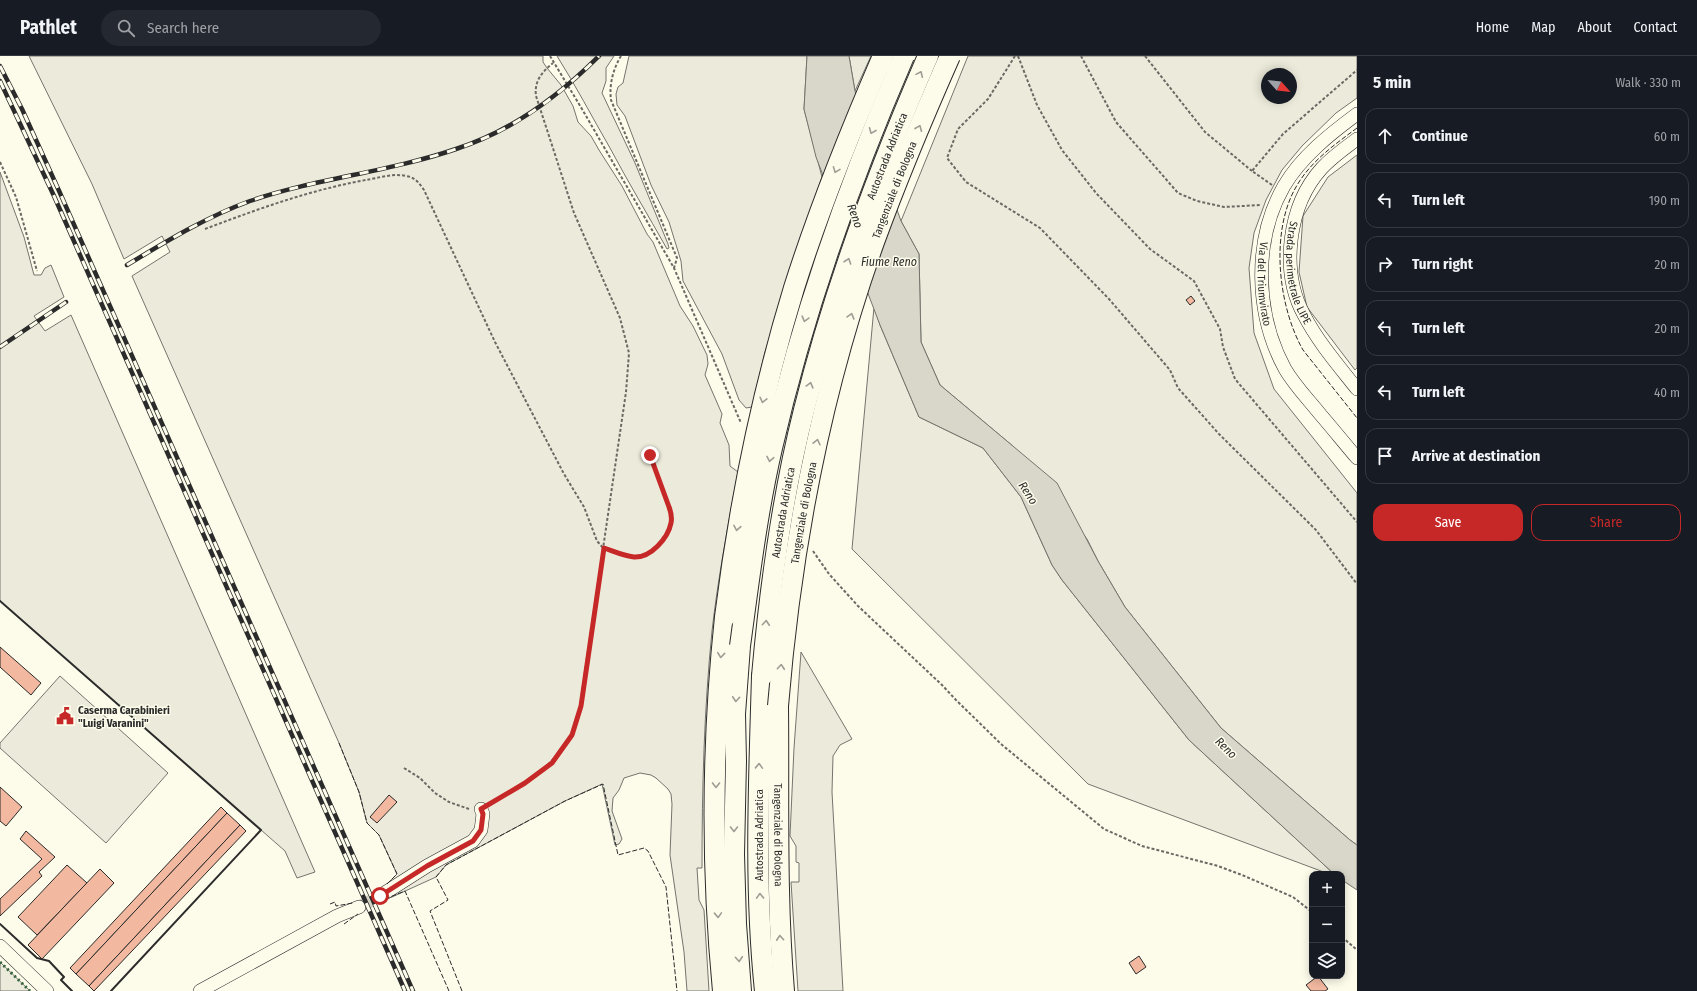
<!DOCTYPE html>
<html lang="en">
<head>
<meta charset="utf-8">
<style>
  body { margin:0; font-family:"Fira Sans Condensed",sans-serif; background:#242831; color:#f1f3f6 }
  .controls { position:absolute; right:12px; bottom:12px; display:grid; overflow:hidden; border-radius:8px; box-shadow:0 2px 10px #0003 }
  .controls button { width:36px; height:36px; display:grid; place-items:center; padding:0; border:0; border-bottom:1px solid #363941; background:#171b24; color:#f1f3f6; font:20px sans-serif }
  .compass { position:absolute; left:1261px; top:12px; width:36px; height:36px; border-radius:50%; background:#171b24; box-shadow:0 2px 10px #0003; rotate:117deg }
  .stop { position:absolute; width:12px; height:12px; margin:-9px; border:3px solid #c62828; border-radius:50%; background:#fff }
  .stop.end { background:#c62828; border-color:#fff; box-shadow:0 1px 4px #0008 }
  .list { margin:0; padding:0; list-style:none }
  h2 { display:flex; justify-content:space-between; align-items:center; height:52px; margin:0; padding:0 16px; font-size:17px }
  h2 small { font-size:13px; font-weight:400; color:#9ea1a6 }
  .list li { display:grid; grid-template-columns:26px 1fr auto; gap:12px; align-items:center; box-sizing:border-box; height:56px; margin:0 8px 8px; padding:0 8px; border:1px solid #363941; border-radius:12px }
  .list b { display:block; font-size:15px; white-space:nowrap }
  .list em { font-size:13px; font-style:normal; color:#9ea1a6 }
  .actions { display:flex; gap:8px; padding:12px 16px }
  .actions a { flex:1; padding:9px 0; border:1px solid #c62828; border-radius:12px; text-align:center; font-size:14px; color:#c62828 }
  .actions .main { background:#c62828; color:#fff }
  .icon { flex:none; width:22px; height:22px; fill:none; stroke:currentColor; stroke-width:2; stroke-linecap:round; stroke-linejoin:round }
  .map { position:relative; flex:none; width:1357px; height:935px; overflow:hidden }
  header { display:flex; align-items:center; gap:24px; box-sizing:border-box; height:56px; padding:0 20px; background:#171b24; border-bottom:1px solid #363941 }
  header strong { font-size:19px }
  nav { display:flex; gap:22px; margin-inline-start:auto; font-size:14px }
  .search { width:280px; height:36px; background:#242831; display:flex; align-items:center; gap:10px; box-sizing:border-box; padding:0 14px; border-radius:22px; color:#9ea1a6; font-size:15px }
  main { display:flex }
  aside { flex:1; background:#171b24 }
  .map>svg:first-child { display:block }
  .green { fill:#ecebdb; stroke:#74746e; fill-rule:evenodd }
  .water { fill:#d8d7c9; stroke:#74746e }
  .building { fill:#f2b8a0; stroke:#2b2b2b }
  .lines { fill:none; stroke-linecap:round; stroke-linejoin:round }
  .minor-tunnel { stroke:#d3d1c4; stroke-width:13; stroke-dasharray:13 6; stroke-linecap:butt }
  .minor-casing { stroke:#2b2b2b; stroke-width:14 }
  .highway-casing { stroke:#2b2b2b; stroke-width:22 }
  .path { stroke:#6a6964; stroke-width:2; stroke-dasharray:3 2; stroke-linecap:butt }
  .minor { stroke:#fdfbea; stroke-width:13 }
  .highway { stroke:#fdfbea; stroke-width:20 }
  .rail-casing { stroke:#2b2b2b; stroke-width:4.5 }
  .rail { stroke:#fdfbea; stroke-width:3; stroke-dasharray:9; stroke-linecap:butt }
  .highway-bridge-casing { stroke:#2b2b2b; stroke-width:22; stroke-linecap:butt }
  .highway-bridge { stroke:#fdfbea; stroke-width:20 }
  .hedge { stroke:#34623c; stroke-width:3; stroke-dasharray:2 3; stroke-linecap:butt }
  .fence { stroke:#2b2b2b; stroke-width:1; stroke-dasharray:5 2; stroke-linecap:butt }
  .wall { stroke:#2b2b2b; stroke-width:2 }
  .oneway { stroke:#9e9d94 }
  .route { stroke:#c62828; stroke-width:5 }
  .labels { text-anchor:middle; stroke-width:3; stroke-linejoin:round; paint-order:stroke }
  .street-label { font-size:11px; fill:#2b2b2b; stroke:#fdfbea }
  .poi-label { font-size:11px; font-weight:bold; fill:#2b2b2b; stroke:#fdfbea; text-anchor:start }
  .water-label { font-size:12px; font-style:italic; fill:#2b2b2b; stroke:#fdfbea }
</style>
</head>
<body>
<header>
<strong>Pathlet</strong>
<div class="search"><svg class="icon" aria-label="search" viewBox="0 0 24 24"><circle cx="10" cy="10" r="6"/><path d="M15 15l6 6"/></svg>Search here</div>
<nav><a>Home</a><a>Map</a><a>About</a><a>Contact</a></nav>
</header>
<main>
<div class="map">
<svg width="1357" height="935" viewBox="0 0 1357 935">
  <rect width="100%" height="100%" fill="#fdfbea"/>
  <g class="green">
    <path d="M29 0H543V6L547 12 561 29 573 50 578 66 591 80 599 94 622 130 647 178 653 186 680 250 693 270 707 299 708 308 705 319 722 358 720 367 729 389 730 410 738 416C728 469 718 522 712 575 704 654 702 733 702 812H697L699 844 704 854 709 935H687L684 896 670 799 672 748 671 738 668 733 656 722 651 719 640 717 624 722 619 734 613 742 612 755 622 783 619 788 615 789 602 728 565 745 446 809 436 821 392 841 382 844 387 828 397 818 379 779 367 767 359 736 339 687 132 220 170 196 162 180 124 203 92 128Z"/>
    <path d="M557 0H614L606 12V25L602 37 635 107 668 188 669 192 667 193C648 159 628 126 610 92 592 61 576 30 557 0Z"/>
    <path d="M629 0H807L804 53 822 121 807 164 765 296 752 351 746 352 739 344 722 298 683 225 681 205 669 166 651 129 625 60 617 49 616 38 618 31 623 27Z"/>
    <path d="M849 0H871L855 35Z"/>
    <path d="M968 0H1357V42L1336 57 1302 90 1282 114 1266 144 1254 177 1249 212 1254 277 1274 333 1357 437V789L1350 784 1221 672 1125 551 1098 505 1087 483 1014 391 940 329 921 286 919 198 901 165ZM1267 18H1291V42H1267Z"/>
    <path d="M1357 99V312L1355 314 1307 251 1299 216 1303 160 1328 121Z"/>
    <path d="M0 116 24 181 34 219H41L45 212 51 209 64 241 34 260 45 275 71 259 315 816 297 822 285 795 0 545Z"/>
    <path d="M874 251 880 269 919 361 983 392 1021 441 1052 509 1062 524 1189 684 1334 818H1329L1088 728 852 493Z"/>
    <path d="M801 596 852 683 840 689 833 700 832 736 843 935H798L791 826H799V807L796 806V790L790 780 794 692Z"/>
    <path d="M60 620 168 717 106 787 0 692V687Z"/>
    <path d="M0 906 30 935H0Z"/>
  </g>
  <path class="water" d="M807 0H849L855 35 901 165 919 198 921 286 940 329 1057 427 1098 505 1125 551 1221 672 1350 784 1357 789V834L1342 824V818H1334L1189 684 1062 524 1052 509 1021 441 983 392 919 361 880 269 816 101 804 53Z"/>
  <g class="building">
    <path d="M1191 240 1195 245 1190 249 1186 244Z"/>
    <path d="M0 591 41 627 31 639 0 611Z"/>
    <path d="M0 731 22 751 6 770 0 765Z"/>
    <path d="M389 739 397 746 377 767 370 761Z"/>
    <path d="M221 751 227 757 76 918 70 912Z"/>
    <path d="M227 757 240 769 89 930 76 918Z"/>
    <path d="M240 769 246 775 94 935 89 930Z"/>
    <path d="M26 775 55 801 39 816 42 820 0 860V843L42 803 20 783Z"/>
    <path d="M67 809 87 827 37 879 18 861Z"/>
    <path d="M100 813 114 827 42 903 28 889Z"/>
    <path d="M1139 900 1146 911 1136 918 1129 907Z"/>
    <path d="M1318 920 1328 933 1325 935H1311L1306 929Z"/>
  </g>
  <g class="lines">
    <path class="minor-tunnel" d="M359 851 380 840"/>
    <g class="minor-casing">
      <g id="minor">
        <path id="s1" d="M1357 58C1330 78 1301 101 1284 130 1253 184 1255 258 1285 313 1295 330 1308 343 1320 358 1333 373 1345 388 1357 402"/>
        <path id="s2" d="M1357 83C1345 92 1332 101 1322 112 1288 149 1280 215 1304 259 1318 286 1338 309 1357 333"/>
        <path d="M380 840 427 810 473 785 481 774 483 758 481 753"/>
        <path d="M0 890 47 935"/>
        <path d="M200 935 337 860 359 851"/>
      </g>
    </g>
    <g class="highway-casing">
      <g id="highway">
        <path d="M740 590 735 658 736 705 734 798 736 868 741 935"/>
        <path d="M762 620C759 725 754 830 765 935"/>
        <path id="s3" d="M778 650C779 745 776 839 784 935"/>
        <path d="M723 935C711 811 712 684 725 561"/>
      </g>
    </g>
    <g class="path">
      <path d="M550 0 582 53 674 212 741 367"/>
      <path d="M621 0C613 13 609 29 611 44L677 202 674 212"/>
      <path d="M1015 0 988 43 958 73 947 102 966 126 1040 172 1109 243 1170 314 1178 332 1219 378 1316 474 1357 528"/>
      <path d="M1018 0 1037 49 1062 94 1096 137 1150 193 1194 225 1220 273 1223 291 1235 323 1357 466"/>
      <path d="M1081 0 1116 66 1178 137 1197 145 1224 151 1261 149"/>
      <path d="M1145 0 1205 76 1252 115"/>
      <path d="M0 106 16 141 37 215"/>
      <path d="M1272 129 1252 115 1283 78 1357 14"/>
      <path d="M205 173C258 153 310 134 366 124 378 122 393 117 406 120 415 121 419 127 424 134L495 286 564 418 584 451 597 485 604 493 634 501 646 498 658 489 668 475 671 467V458L650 399"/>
      <path d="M813 495 829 518 858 550 942 629 956 644 1001 688 1104 773 1142 790 1218 810 1242 819 1293 841 1312 856"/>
      <path d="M404 712 420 722 435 737 449 746 469 753"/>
      <path d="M490 747C530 724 560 709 578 663L626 336 629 297 620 262 574 157 536 40C534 25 542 16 553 7"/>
      <path d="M1342 881 1357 894"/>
    </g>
    <use href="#minor" class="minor"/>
    <use href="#highway" class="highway"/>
    <g class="rail-casing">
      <g id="rail">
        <path d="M0 10 22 53 60 137 413 935"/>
        <path d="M0 25 54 140 405 935"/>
        <path d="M127 209C167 185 206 161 250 145 317 122 389 116 456 93 512 75 558 41 599 0"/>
        <path d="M0 291 66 246"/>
      </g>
    </g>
    <use href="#rail" class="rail"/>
    <g class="highway-bridge-casing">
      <g id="highway-bridge">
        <path d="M725 561C739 449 761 340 794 232 819 153 850 76 883 0"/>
        <path d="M740 590C749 524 757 457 772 392 803 257 849 127 904 0"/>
        <path id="s4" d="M762 620C770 530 782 441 804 354 834 233 878 115 928 0"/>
        <path id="s5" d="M778 650C791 491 821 335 874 186 897 123 923 61 950 0"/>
      </g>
    </g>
    <use href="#highway-bridge" class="highway-bridge"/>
    <path class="hedge" d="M0 906 30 935"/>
    <g class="fence">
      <path d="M1357 72C1334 89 1310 106 1296 131 1270 176 1278 250 1303 294L1357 362"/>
      <path d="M339 687 359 736 367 767 379 779 397 818 387 828"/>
      <path d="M385 843 405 835 449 935"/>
      <path d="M330 848 335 846 336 850 353 847"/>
      <path d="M344 868 358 858"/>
      <path d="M462 935 430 855 448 844 436 821 446 809 565 745 603 728 618 799 644 792 648 795 666 831 677 935"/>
    </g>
    <g class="wall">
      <path d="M0 545 261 774 111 935"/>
      <path d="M0 868 37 902 49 905 64 921 61 924 72 935"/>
    </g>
  </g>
  <defs><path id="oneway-chevron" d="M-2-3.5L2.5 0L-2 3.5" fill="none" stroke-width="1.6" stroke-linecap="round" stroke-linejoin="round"/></defs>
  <g class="oneway">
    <use href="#oneway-chevron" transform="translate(920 18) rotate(-66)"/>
    <use href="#oneway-chevron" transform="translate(919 72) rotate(-68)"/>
    <use href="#oneway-chevron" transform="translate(872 75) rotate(112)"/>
    <use href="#oneway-chevron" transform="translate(836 114) rotate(111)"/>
    <use href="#oneway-chevron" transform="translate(848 205) rotate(-71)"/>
    <use href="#oneway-chevron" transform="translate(851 260) rotate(-74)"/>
    <use href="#oneway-chevron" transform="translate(805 263) rotate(106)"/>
    <use href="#oneway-chevron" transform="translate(810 329) rotate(-75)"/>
    <use href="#oneway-chevron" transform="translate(763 344) rotate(104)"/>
    <use href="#oneway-chevron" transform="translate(817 386) rotate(-77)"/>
    <use href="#oneway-chevron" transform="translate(770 403) rotate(101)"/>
    <use href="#oneway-chevron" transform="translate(737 472) rotate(100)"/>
    <use href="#oneway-chevron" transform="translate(766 567) rotate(-85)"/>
    <use href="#oneway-chevron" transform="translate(721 599) rotate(96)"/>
    <use href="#oneway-chevron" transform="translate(781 611) rotate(-85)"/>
    <use href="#oneway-chevron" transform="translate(736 643) rotate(94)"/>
    <use href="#oneway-chevron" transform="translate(759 710) rotate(-88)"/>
    <use href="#oneway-chevron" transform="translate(716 729) rotate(91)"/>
    <use href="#oneway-chevron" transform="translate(734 773) rotate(90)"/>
    <use href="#oneway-chevron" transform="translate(760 840) rotate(-92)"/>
    <use href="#oneway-chevron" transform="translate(718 859) rotate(88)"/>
    <use href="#oneway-chevron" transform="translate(780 882) rotate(-94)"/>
    <use href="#oneway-chevron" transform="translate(739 903) rotate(86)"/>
  </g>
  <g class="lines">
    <path class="route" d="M380 840 427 810 473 785 481 774 483 758 481 753 525 727 552 707 572 679 581 650 604 492C613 495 624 500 634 501 651 502 668 482 671 467 672 462 671 456 669 451L650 399"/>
  </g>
  <defs>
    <g id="civic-bare" transform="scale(1.38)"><path d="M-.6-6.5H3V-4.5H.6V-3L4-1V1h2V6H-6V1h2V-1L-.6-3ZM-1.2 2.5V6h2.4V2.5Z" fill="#c62828" stroke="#fdfbea" stroke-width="2.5" paint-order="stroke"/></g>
  </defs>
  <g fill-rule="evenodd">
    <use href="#civic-bare" x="65" y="660"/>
  </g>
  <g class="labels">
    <g class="street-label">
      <text dy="4" stroke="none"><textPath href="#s4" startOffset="537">Autostrada Adriatica</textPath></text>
      <text dy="4" stroke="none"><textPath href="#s5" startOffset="531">Tangenziale di Bologna</textPath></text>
      <text dy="4" stroke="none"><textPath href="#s2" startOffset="159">Strada perimetrale LIPE</textPath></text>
      <text dy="4" stroke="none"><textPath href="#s1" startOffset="205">Via del Triumvirato</textPath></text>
      <text dy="4" stroke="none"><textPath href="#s5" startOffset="195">Tangenziale di Bologna</textPath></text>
      <text dy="4" stroke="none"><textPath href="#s4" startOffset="165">Autostrada Adriatica</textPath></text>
      <text transform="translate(759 779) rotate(-90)" y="4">Autostrada Adriatica</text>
      <text dy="4" stroke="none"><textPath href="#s3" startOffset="129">Tangenziale di Bologna</textPath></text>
    </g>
    <g class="poi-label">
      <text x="78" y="658">Caserma Carabinieri<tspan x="78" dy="13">"Luigi Varanini"</tspan></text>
    </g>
    <g class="water-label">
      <text transform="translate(855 160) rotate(70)" y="4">Reno</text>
      <text x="889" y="210">Fiume Reno</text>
      <text transform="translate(1028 437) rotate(57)" y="4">Reno</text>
      <text transform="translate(1226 692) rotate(44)" y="4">Reno</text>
    </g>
  </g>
</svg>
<div class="controls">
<button>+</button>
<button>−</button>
<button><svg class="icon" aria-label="layers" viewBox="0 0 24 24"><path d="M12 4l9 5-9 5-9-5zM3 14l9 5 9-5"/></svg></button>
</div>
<svg class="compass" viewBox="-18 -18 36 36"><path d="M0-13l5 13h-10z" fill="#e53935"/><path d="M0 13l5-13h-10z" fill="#9ea1a6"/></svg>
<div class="stop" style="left:380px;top:840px"></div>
<div class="stop end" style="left:650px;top:399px"></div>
</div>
<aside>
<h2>5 min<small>Walk · 330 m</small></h2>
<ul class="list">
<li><svg class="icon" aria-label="ahead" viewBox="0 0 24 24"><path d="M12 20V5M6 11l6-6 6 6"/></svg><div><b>Continue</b></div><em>60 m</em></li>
<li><svg class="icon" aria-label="left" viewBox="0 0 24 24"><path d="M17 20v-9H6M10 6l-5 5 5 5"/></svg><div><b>Turn left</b></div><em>190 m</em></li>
<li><svg class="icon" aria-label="right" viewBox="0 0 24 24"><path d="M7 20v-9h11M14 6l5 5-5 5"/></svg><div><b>Turn right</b></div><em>20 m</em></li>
<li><svg class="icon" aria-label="left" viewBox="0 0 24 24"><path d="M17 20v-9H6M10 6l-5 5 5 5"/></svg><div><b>Turn left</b></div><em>20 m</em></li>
<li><svg class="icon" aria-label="left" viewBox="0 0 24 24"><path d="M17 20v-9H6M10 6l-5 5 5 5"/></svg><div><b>Turn left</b></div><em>40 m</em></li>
<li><svg class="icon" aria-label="arrive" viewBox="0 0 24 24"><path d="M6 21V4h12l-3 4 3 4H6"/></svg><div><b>Arrive at destination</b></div></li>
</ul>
<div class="actions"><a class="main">Save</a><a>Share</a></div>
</aside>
</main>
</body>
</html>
